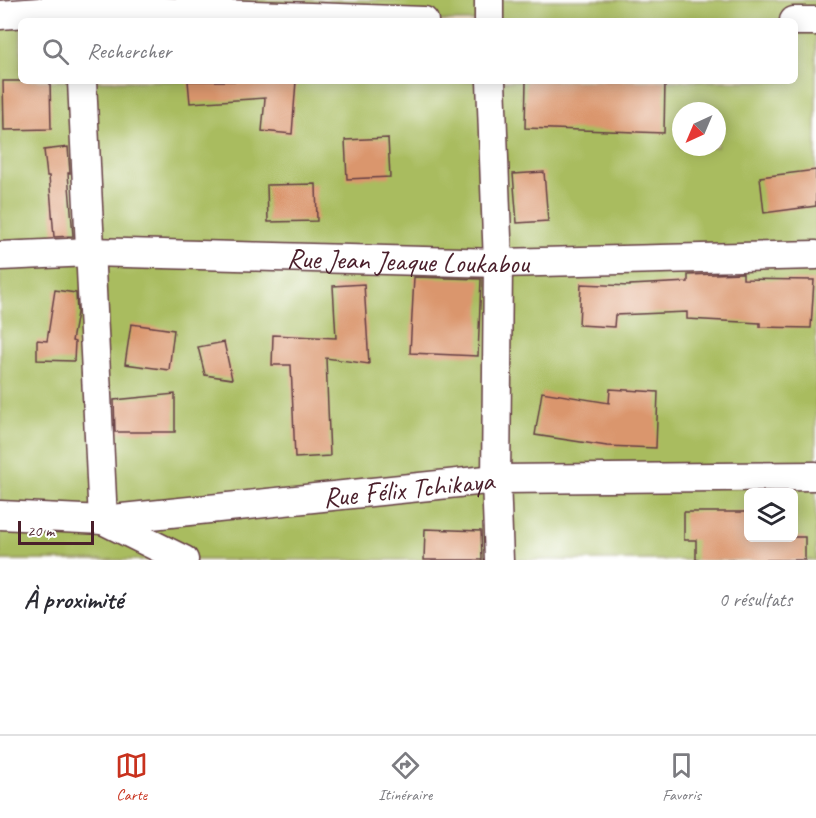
<!DOCTYPE html>
<html lang="fr">
<head>
<meta charset="utf-8">
<style>
  body { margin:0; font-family:Caveat,sans-serif; background:#f2f2f3; color:#2b2b33 }
  .controls { position:absolute; right:18px; bottom:18px; display:grid; overflow:hidden; border-radius:9px; box-shadow:0 3px 15px #0003 }
  .controls button { width:54px; height:54px; display:grid; place-items:center; padding:0; border:0; border-bottom:2px solid #e1e1e2; background:#fff; color:#2b2b33; font:30px sans-serif }
  .compass { position:absolute; left:672px; top:102px; width:54px; height:54px; border-radius:50%; background:#fff; box-shadow:0 3px 15px #0003; rotate:224deg }
  .scale { position:absolute; left:18px; bottom:15px; width:76px; box-sizing:border-box; padding-left:6px; border:3px solid #4a1f2b; border-top:0; font-size:16px; line-height:21px; white-space:nowrap; color:#4a1f2b; -webkit-text-stroke:4px #fff; paint-order:stroke }
  .list { margin:0; padding:0; list-style:none }
  h2 { display:flex; justify-content:space-between; align-items:center; height:78px; margin:0; padding:0 24px; font-size:26px }
  h2 small { font-size:20px; font-weight:400; color:#7c7c81 }
  .icon { flex:none; width:33px; height:33px; fill:none; stroke:currentColor; stroke-width:2; stroke-linecap:round; stroke-linejoin:round }
  .map { position:relative; flex:none; width:816px; height:560px; overflow:hidden }
  .search { position:absolute; background:#fff; box-shadow:0 3px 15px #0003; left:18px; right:18px; top:18px; height:66px; display:flex; align-items:center; gap:15px; box-sizing:border-box; padding:0 21px; border-radius:9px; color:#7c7c81; font-size:22px }
  .sheet { height:174px; background:#fff }
  nav { display:flex; justify-content:space-around; align-items:center; box-sizing:border-box; height:84px; border-top:2px solid #e1e1e2; background:#fff; font-size:16px; color:#7c7c81 }
  nav a { display:grid; justify-items:center; gap:3px }
  nav .on { color:#c8321e }
  .map>svg:first-child { display:block }
  .green { fill:#a9bc5f; stroke:#7a6e45; stroke-width:1.5; fill-rule:evenodd }
  .building { fill:#da966d }
  .lines { fill:none; stroke-linecap:round; stroke-linejoin:round }
  .minor-casing { stroke:#643d43; stroke-width:31 }
  .minor { stroke:#fff; stroke-width:28 }
  .labels { text-anchor:middle; stroke-width:5; stroke-linejoin:round; paint-order:stroke }
  .street-label { font-size:28px; fill:#4a1f2b; stroke:#fff }
</style>
</head>
<body>
<div class="map">
<svg width="816" height="560" viewBox="0 0 816 560">
  <rect width="100%" height="100%" fill="#fff"/>
  <filter id="ink" filterUnits="userSpaceOnUse"><feTurbulence type="fractalNoise" baseFrequency=".0167" numOctaves="2"/><feDisplacementMap in="SourceGraphic" scale="12" xChannelSelector="R" yChannelSelector="G"/><feConvolveMatrix kernelMatrix="1 2 1 2 8 2 1 2 1" color-interpolation-filters="sRGB"/></filter>
  <filter id="wash" filterUnits="userSpaceOnUse"><feTurbulence type="fractalNoise" baseFrequency=".008" numOctaves="4" result="noise"/><feDisplacementMap in="SourceGraphic" scale="24" xChannelSelector="R" yChannelSelector="G"/><feGaussianBlur stdDeviation="1.35" result="paint"/><feColorMatrix in="noise" values="0 0 0 0 0 0 0 0 0 0 0 0 0 0 0 0 0 1.4 0 .05"/><feComposite in="paint" operator="in"/></filter>
  <g filter="url(#wash)">
    <rect width="100%" height="100%" fill="#f5e4cc"/>
    <path class="green" d="M0 0H816V560H0ZM21 21H795V81H21ZM681 111H717V147H681ZM748 493H794V538H748Z"/>
    <g id="blocks">
      <g class="building">
        <path d="M3 81H50L51 129 4 130Z"/>
        <path d="M188 81H296L292 134 262 131 265 98 190 103Z"/>
        <path d="M526 81H665L664 133 525 128Z"/>
        <path d="M388 138 390 177 347 179 345 140Z"/>
        <path d="M68 147 70 173H68L73 236 54 237 49 176H47L44 150Z"/>
        <path d="M816 170V206L764 213 760 177Z"/>
        <path d="M544 172 548 221 517 223 513 174Z"/>
        <path d="M316 184 317 221 268 222 267 185Z"/>
        <path d="M742 273H743V279L814 280 811 328 760 327V323L687 319V312L615 315 614 327 579 325 581 284 630 286V285L688 282V275Z"/>
        <path d="M414 277 481 279 478 356 410 353Z"/>
        <path d="M364 284 369 364 326 358 330 456 295 458 291 365H272L273 335 336 338 333 286Z"/>
        <path d="M55 290 76 293 77 313 72 341 75 342 74 361 37 360V340L47 341Z"/>
        <path d="M131 324 174 330 169 370 125 364Z"/>
        <path d="M224 342 232 379 205 375 198 347Z"/>
        <path d="M610 389 658 392 656 448 607 446 535 435 542 392 609 403Z"/>
        <path d="M175 394V432H115L114 400Z"/>
        <path d="M684 512H748V537H805V560H696V540H684Z"/>
        <path d="M425 529 481 531 482 560H424Z"/>
      </g>
    </g>
  </g>
  <g filter="url(#ink)">
    <use href="#blocks" fill-opacity="0" stroke="#643d43" stroke-width="1.5"/>
    <g class="lines">
      <g class="minor-casing">
        <g id="minor">
          <path d="M0 15 79 9 424 21"/>
          <path d="M489 21V0"/>
          <path d="M794 21H816"/>
          <path d="M82 81 103 520"/>
          <path d="M491 81 498 263 496 479 499 560"/>
          <path id="s1" d="M0 256 90 252 498 263 816 255"/>
          <path id="s2" d="M0 515 103 520 496 479 816 476"/>
          <path d="M103 520 184 560"/>
        </g>
      </g>
      <use href="#minor" class="minor"/>
    </g>
  </g>
  <g class="labels">
    <g class="street-label">
      <text dy="10" stroke="none"><textPath href="#s1" startOffset="408">Rue Jean Jeaque Loukabou</textPath></text>
      <text dy="10" stroke="none"><textPath href="#s2" startOffset="410">Rue Félix Tchikaya</textPath></text>
    </g>
  </g>
</svg>
<div class="controls">
<button><svg class="icon" aria-label="layers" viewBox="0 0 24 24"><path d="M12 4l9 5-9 5-9-5zM3 14l9 5 9-5"/></svg></button>
</div>
<svg class="compass" viewBox="-18 -18 36 36"><path d="M0-13l5 13h-10z" fill="#e53935"/><path d="M0 13l5-13h-10z" fill="#7c7c81"/></svg>
<div class="scale">20 m</div>
<div class="search"><svg class="icon" aria-label="search" viewBox="0 0 24 24"><circle cx="10" cy="10" r="6"/><path d="M15 15l6 6"/></svg>Rechercher</div>
</div>
<section class="sheet">
<h2>À proximité<small>0 résultats</small></h2>
<ul class="list">
</ul>
</section>
<nav>
<a class="on"><svg class="icon" aria-label="map" viewBox="0 0 24 24"><path d="M3 6l6-2 6 2 6-2v14l-6 2-6-2-6 2zM9 4v14M15 6v14"/></svg>Carte</a>
<a><svg class="icon" aria-label="directions" viewBox="0 0 24 24"><path d="M12 3l9 9-9 9-9-9zM9 14v-3h6M13 9l2 2-2 2"/></svg>Itinéraire</a>
<a><svg class="icon" aria-label="saved" viewBox="0 0 24 24"><path d="M7 4h10v16l-5-4-5 4z"/></svg>Favoris</a>
</nav>
</body>
</html>
